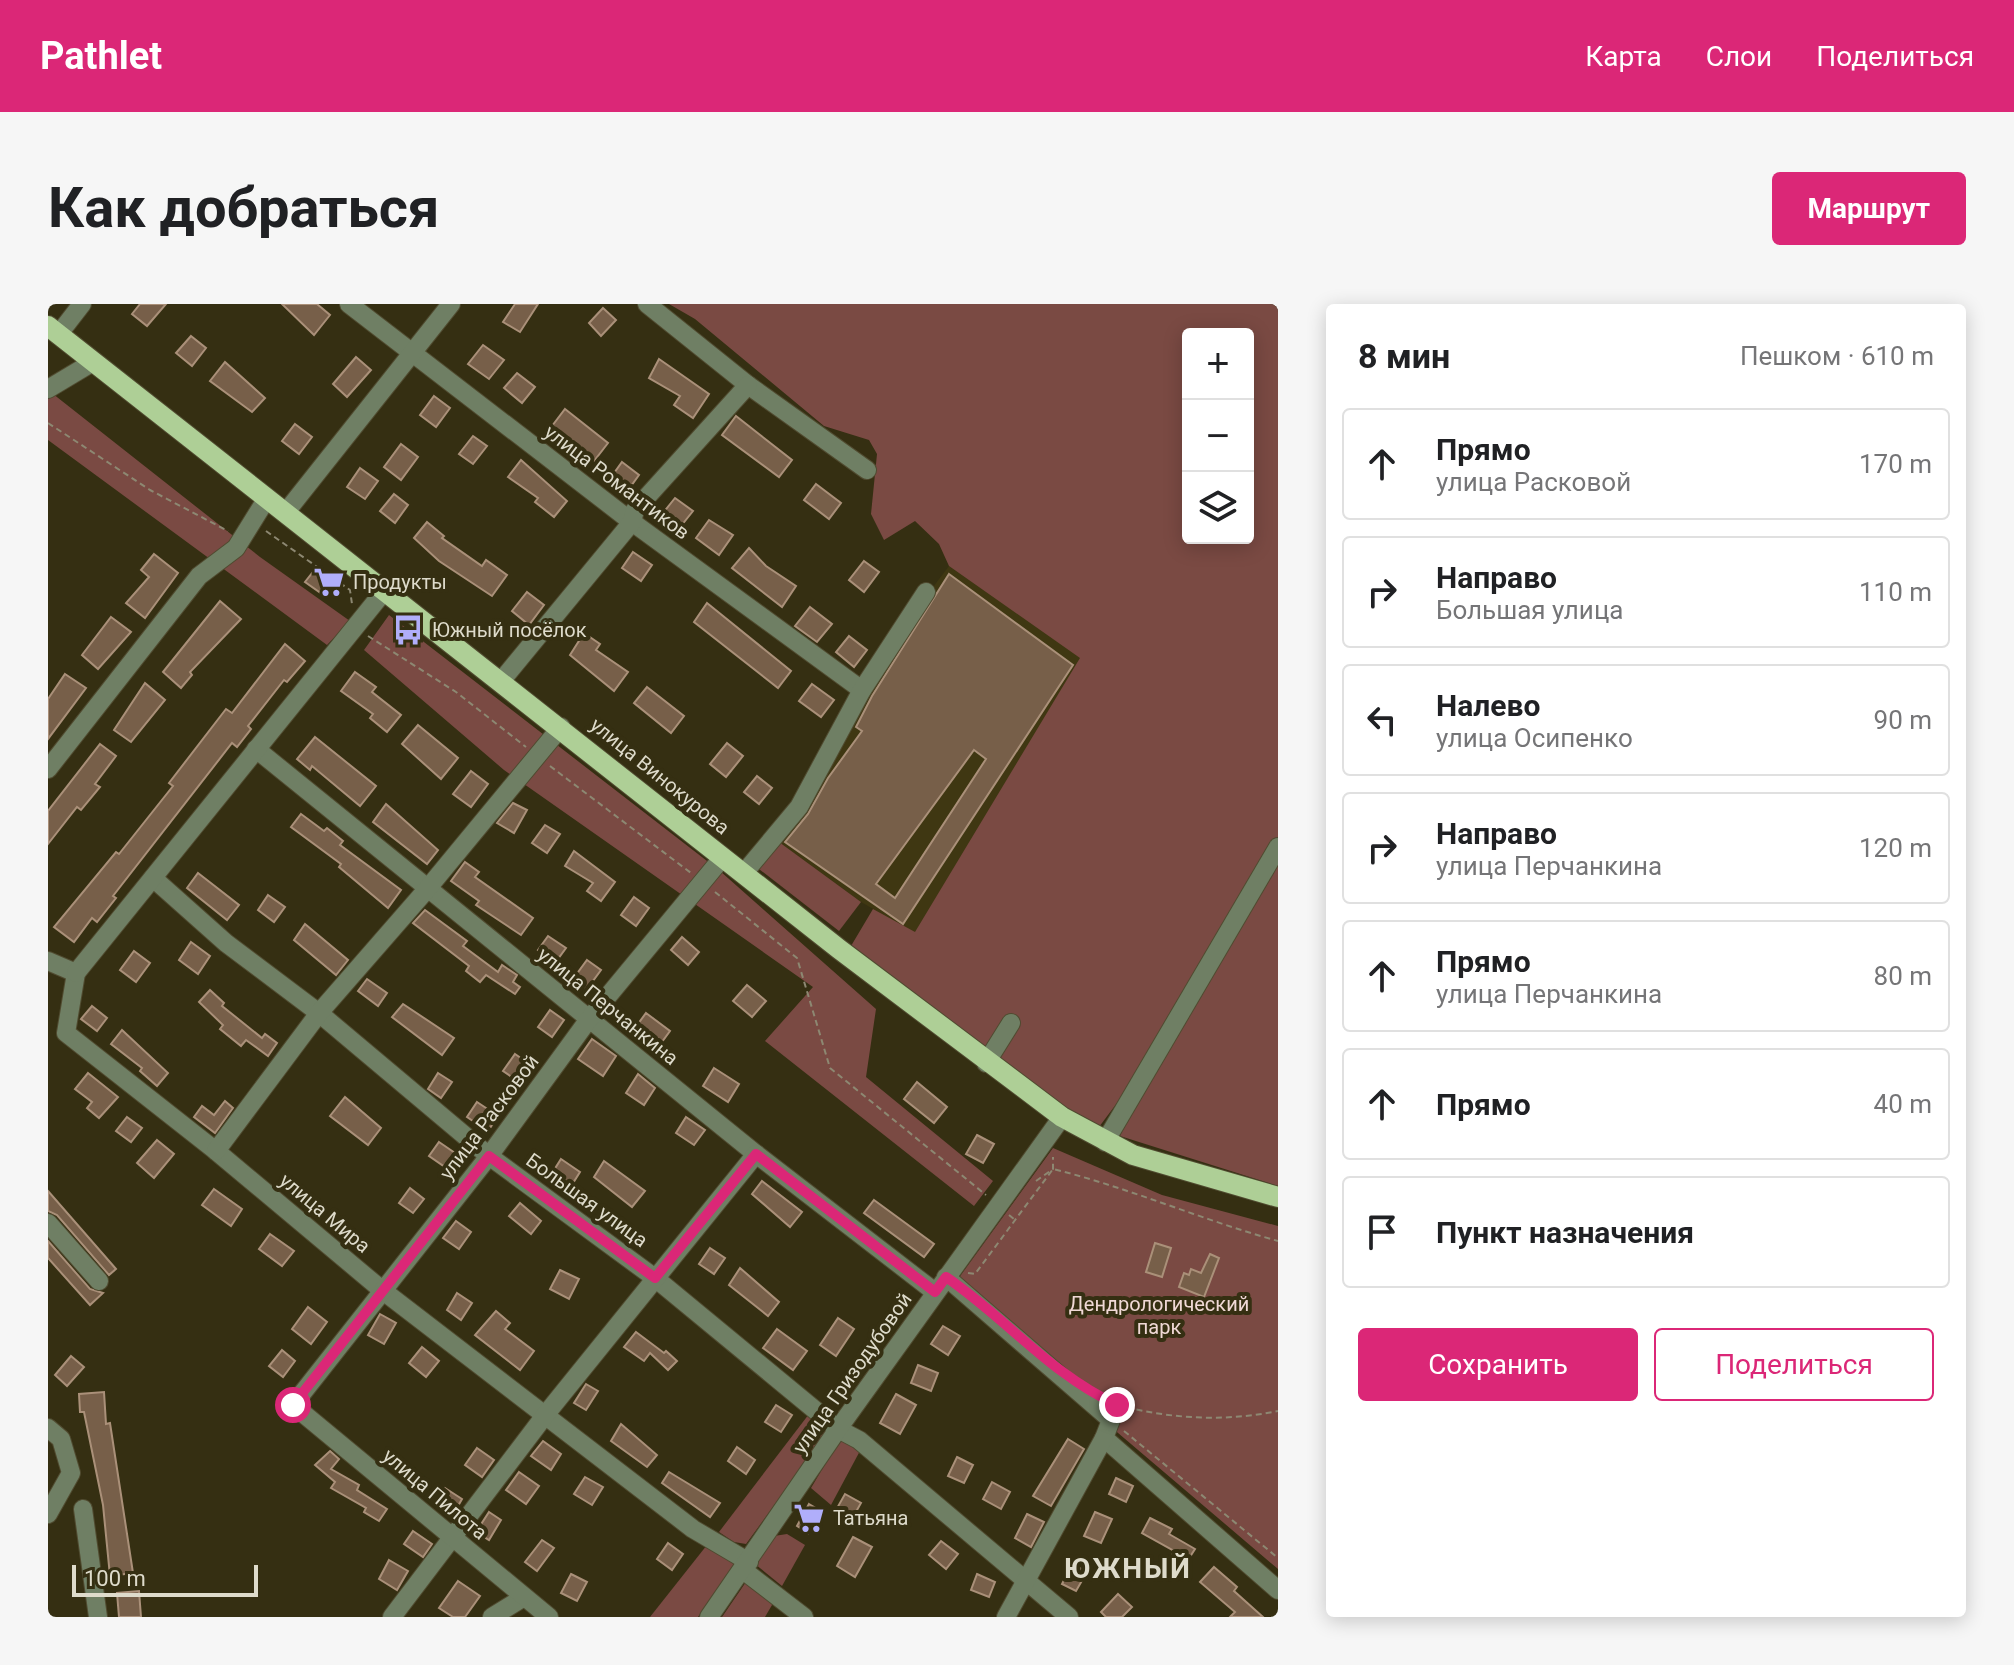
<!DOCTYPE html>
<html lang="ru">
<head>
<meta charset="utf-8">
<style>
  body { margin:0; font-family:Roboto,sans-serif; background:#f6f6f6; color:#202124 }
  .controls { position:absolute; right:24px; top:24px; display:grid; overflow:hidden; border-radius:8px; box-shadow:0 4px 20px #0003 }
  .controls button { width:72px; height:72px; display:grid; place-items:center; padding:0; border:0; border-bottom:2px solid #e0e0e0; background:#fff; color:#202124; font:40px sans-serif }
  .scale { position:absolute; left:24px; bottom:20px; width:186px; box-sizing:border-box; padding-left:8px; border:4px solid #dedbcb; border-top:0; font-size:22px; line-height:28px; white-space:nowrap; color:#dedbcb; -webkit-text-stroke:6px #352f12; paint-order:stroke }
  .stop { position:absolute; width:24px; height:24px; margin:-18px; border:6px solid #db2777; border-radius:50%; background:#fff }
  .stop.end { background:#db2777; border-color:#fff; box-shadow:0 2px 8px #0008 }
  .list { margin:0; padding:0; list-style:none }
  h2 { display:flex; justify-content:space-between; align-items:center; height:104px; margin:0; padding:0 32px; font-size:34px }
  h2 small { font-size:26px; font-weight:400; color:#757577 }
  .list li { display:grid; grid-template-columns:52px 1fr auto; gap:24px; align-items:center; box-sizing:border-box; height:112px; margin:0 16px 16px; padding:0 16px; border:2px solid #e0e0e0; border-radius:8px }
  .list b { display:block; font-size:30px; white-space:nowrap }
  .list p { margin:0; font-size:26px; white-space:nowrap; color:#757577 }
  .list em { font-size:26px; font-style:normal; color:#757577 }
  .actions { display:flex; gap:16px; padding:24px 32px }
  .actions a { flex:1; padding:18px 0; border:2px solid #db2777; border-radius:8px; text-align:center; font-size:28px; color:#db2777 }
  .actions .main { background:#db2777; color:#fff }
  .icon { flex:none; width:44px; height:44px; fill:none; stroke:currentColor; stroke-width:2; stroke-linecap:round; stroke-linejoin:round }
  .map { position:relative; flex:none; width:1230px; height:1313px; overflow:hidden; border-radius:8px }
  header { display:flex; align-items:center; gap:48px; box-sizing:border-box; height:112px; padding:0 40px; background:#db2777; color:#fff }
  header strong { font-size:38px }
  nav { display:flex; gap:44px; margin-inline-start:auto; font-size:28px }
  .intro { display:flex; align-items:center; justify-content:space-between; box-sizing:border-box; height:192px; padding:0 48px }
  h1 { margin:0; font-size:56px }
  .button { padding:20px 36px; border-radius:8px; background:#db2777; color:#fff; font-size:28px; font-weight:700 }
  main { display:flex; gap:48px; padding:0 48px }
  aside { flex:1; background:#fff; border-radius:8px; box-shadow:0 4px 20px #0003 }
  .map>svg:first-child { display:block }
  .built { fill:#3f3712 }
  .green { fill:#7a4a43; fill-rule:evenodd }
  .building { fill:#775f49; stroke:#aa9079; stroke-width:2; fill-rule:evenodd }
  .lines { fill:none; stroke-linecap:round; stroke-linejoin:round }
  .minor-casing { stroke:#504b30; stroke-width:20 }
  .major-casing { stroke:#504b30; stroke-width:22 }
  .path { stroke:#8d8872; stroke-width:2; stroke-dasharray:6 4; stroke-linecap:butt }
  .minor { stroke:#6f7f64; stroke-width:18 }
  .major { stroke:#aecf96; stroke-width:20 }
  .route { stroke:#db2777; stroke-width:10 }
  .labels { text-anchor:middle; stroke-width:8; stroke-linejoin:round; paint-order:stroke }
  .street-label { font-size:20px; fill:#dedbcb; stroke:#352f12 }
  .poi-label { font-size:20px; fill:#dedbcb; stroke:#352f12; text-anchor:start }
  .park-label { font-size:20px; fill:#f0d9d6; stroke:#352f12 }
  .district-label { font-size:28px; font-weight:bold; letter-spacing:2px; fill:#dedbcb; stroke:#352f12 }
</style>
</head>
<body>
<header>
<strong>Pathlet</strong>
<nav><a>Карта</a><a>Слои</a><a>Поделиться</a></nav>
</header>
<div class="intro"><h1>Как добраться</h1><a class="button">Маршрут</a></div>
<main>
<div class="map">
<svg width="1230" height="1313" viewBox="0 0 1230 1313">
  <rect width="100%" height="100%" fill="#352f12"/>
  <path class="built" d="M901 262 1033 354 867 629 813 598 731 538 879 291Z"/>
  <g class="green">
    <path d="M621 0H1230V882L1072 832 1084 804 1072 795 1051 823H1044L938 749 803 642 825 605 867 628 1032 354 901 262 891 240 867 217 836 236 823 210 829 150 821 136 776 122 647 15ZM1140 30H1200V234H1140Z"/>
    <path d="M0 86 212 253 302 317 279 341 0 136Z"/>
    <path d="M341 311 672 567 828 705 818 773 945 877 926 902 717 737 765 683 456 466 316 346Z"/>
    <path d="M731 538 813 598 791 627 711 565Z"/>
    <path d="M1005 844 1114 891 1230 922V1265L902 986Z"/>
    <path d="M761 1110 780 1122 779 1129 698 1240 686 1238 671 1228Z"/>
    <path d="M792 1135 813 1145 783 1201 763 1184Z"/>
    <path d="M739 1230 757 1241 734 1282 707 1260 726 1232Z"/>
    <path d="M659 1241 687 1260 650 1313H602Z"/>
    <path d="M700 1275 722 1291 724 1301 717 1313H674Z"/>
  </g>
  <g class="building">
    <path d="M92 0H118L99 22 84 10Z"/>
    <path d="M234 0H269L282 11 266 31Z"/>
    <path d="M467 0H490L472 28 455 18Z"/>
    <path d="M555 4 568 16 553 32 541 19Z"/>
    <path d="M143 32 158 44 144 62 128 49Z"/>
    <path d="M435 41 456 56 441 75 420 60Z"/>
    <path d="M308 53 323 66 299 93 285 80Z"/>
    <path d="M611 55 661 90 645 114 626 101 632 92 601 74Z"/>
    <path d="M177 58 217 94 204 108 162 77Z"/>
    <path d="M469 69 487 83 474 99 456 84Z"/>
    <path d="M386 92 402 104 388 123 372 111Z"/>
    <path d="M517 105 560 139 546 157 504 122Z"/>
    <path d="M688 112 744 156 731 173 674 131Z"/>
    <path d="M247 120 264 133 251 150 234 137Z"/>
    <path d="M425 132 439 142 425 160 411 150Z"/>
    <path d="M353 140 370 153 353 176 336 163Z"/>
    <path d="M473 156 519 197 506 213 487 198 490 194 460 173Z"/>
    <path d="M574 158 591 171 578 189 561 176Z"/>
    <path d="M312 164 330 177 317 195 299 183Z"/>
    <path d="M768 180 793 199 781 215 756 196Z"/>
    <path d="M346 190 360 201 347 219 332 207Z"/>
    <path d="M627 194 645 207 629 227 611 214Z"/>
    <path d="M661 216 685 231 671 251 648 234Z"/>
    <path d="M379 218 396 232 394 234 434 262 438 256 459 271 444 292 391 257 366 234Z"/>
    <path d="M701 244 718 262 748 282 734 303 684 264Z"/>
    <path d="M585 248 604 261 593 277 574 264Z"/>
    <path d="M106 250 130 269 97 314 78 299 101 273 93 266Z"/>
    <path d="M816 257 831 268 816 288 801 276Z"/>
    <path d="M268 264 287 277 277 292 257 278Z"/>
    <path d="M901 270 1025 361 855 620 737 538 760 510 780 474 814 427 808 423 824 392ZM926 446 938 455 847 594 828 580Z"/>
    <path d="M479 288 496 301 481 321 464 307Z"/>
    <path d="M172 297 193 315 142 368 144 371 133 384 115 368Z"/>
    <path d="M659 299 743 367 730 384 646 318Z"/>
    <path d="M762 303 784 320 769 338 747 322Z"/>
    <path d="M63 313 83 328 50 365 34 351Z"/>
    <path d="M536 329 552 340 548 346 580 368 566 387 522 351Z"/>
    <path d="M801 332 819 346 806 363 788 348Z"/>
    <path d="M237 340 257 357 239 378 236 376 200 422 203 425 189 443 184 439 65 592 68 594 49 618 44 614 26 638 6 623 68 548 71 550 125 482 121 479 178 405 184 409Z"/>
    <path d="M307 368 328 383 324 388 353 411 339 428 322 414 325 410 293 387Z"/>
    <path d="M17 370 38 384 0 435V395Z"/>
    <path d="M97 379 117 396 83 438 66 426Z"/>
    <path d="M764 380 786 396 773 413 751 397Z"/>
    <path d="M599 383 636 412 623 429 586 399Z"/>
    <path d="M370 421 410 454 393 475 354 440Z"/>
    <path d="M267 433 328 482 312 502 264 462 262 466 249 455Z"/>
    <path d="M679 439 695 452 678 473 662 460Z"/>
    <path d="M52 440 68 452 47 480 52 483 33 506 29 503 0 540V507Z"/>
    <path d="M423 467 440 480 423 503 405 490Z"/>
    <path d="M709 472 724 484 711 500 696 488Z"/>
    <path d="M465 499 479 506 466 529 449 519Z"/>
    <path d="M338 500 390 546 379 560 325 518Z"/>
    <path d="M253 510 276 527 279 524 295 537 292 541 353 586 340 604 291 563 293 560 243 523Z"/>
    <path d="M497 521 512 530 499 549 484 539Z"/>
    <path d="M526 547 567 578 553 597 539 587 545 579 517 562Z"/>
    <path d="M417 558 431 568 427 573 485 614 473 631 428 601 431 597 403 577Z"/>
    <path d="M150 569 191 601 179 616 139 584Z"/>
    <path d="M220 591 237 603 226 618 210 606Z"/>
    <path d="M586 593 601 604 588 622 573 611Z"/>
    <path d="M377 606 419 637 415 642 450 668 454 661 469 671 465 678 472 683 467 690 438 671 432 678 418 667 421 662 365 619Z"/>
    <path d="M257 620 300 656 288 671 246 636Z"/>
    <path d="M500 632 518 644 507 659 490 646Z"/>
    <path d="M634 633 651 648 640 661 623 646Z"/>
    <path d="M143 638 162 652 150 670 131 656Z"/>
    <path d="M86 647 102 659 88 678 72 666Z"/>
    <path d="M539 656 553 666 539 685 525 675Z"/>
    <path d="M319 675 339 689 330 702 310 687Z"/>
    <path d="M699 681 718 697 704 713 685 697Z"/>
    <path d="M162 686 176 699 174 702 214 734 217 730 229 739 220 752 198 736 193 742 172 725 175 721 151 698Z"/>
    <path d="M355 700 406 734 394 751 344 713Z"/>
    <path d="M44 702 59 714 49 727 33 715Z"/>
    <path d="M502 706 516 716 504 733 490 723Z"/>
    <path d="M598 709 622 727 608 746 584 728Z"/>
    <path d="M74 726 120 769 109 782 92 767 94 764 63 740Z"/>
    <path d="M544 735 568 752 555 772 530 755Z"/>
    <path d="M467 750 483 761 471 778 455 767Z"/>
    <path d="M666 764 691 780 680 798 655 782Z"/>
    <path d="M40 769 70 793 51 814 39 804 44 798 27 785Z"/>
    <path d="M390 769 404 778 393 794 380 785Z"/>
    <path d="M590 770 607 784 596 801 578 789Z"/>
    <path d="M869 778 899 803 886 819 856 795Z"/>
    <path d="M297 793 333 824 320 841 282 812Z"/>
    <path d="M177 797 185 804 167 829 146 813 154 802 166 811Z"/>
    <path d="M429 798 450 812 440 827 419 813Z"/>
    <path d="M79 813 94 824 83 838 68 827Z"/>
    <path d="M638 813 657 826 646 841 628 829Z"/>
    <path d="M929 831 946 840 935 859 918 850Z"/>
    <path d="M109 836 126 850 106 874 89 859Z"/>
    <path d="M391 838 407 849 397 863 381 852Z"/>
    <path d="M513 855 532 868 520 887 501 874Z"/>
    <path d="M556 857 597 887 584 903 546 873Z"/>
    <path d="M714 877 754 908 742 923 704 890Z"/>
    <path d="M362 884 376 895 365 909 351 899Z"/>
    <path d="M166 885 194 905 183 922 154 901Z"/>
    <path d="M0 887 68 965 61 971 9 911 0 907Z"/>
    <path d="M826 896 886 940 876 953 816 909Z"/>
    <path d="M472 899 493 917 483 930 461 912Z"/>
    <path d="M408 917 423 928 411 945 395 934Z"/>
    <path d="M222 930 246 947 234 962 211 945Z"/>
    <path d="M0 937 42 985 55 989 42 1001 0 954Z"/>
    <path d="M1107 939 1123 944 1114 973 1098 968Z"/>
    <path d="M662 944 677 954 666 970 651 960Z"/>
    <path d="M1162 950 1171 954 1156 993 1131 983 1136 969 1141 971 1143 965 1153 969Z"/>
    <path d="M692 964 731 998 720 1012 681 981Z"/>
    <path d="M512 966 531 975 521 995 502 985Z"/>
    <path d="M409 989 424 999 413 1016 399 1006Z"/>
    <path d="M260 1003 279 1018 263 1040 244 1025Z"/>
    <path d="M448 1007 462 1019 457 1025 486 1047 472 1066 427 1031Z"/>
    <path d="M332 1010 348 1019 336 1040 320 1031Z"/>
    <path d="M790 1014 806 1025 788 1052 772 1041Z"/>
    <path d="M895 1022 912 1032 900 1051 883 1040Z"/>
    <path d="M729 1025 759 1047 745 1066 715 1044Z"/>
    <path d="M588 1028 616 1049 618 1047 629 1057 620 1066 602 1049 596 1057 576 1043Z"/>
    <path d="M374 1043 391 1057 378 1073 361 1059Z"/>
    <path d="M234 1046 247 1057 235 1073 221 1062Z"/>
    <path d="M23 1052 36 1063 19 1082 7 1071Z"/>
    <path d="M870 1061 890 1069 883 1087 863 1079Z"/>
    <path d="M538 1080 550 1087 538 1106 526 1099Z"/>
    <path d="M56 1088 58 1120 62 1119 85 1269 62 1272 55 1201 36 1108H32L31 1090Z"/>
    <path d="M848 1090 868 1101 852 1130 832 1119Z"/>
    <path d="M728 1101 744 1111 733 1128 717 1118Z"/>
    <path d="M573 1120 609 1151 599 1163 563 1137Z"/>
    <path d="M1020 1135 1036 1145 1003 1202 985 1192Z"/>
    <path d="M495 1137 513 1150 503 1166 483 1152Z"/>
    <path d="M689 1143 707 1156 698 1170 680 1157Z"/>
    <path d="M429 1144 446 1156 434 1173 417 1161Z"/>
    <path d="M282 1147 291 1155 283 1165 311 1181 309 1186 339 1205 331 1217 316 1208 318 1204 283 1184 287 1178 267 1161Z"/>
    <path d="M909 1153 925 1161 916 1179 900 1172Z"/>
    <path d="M471 1168 491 1182 478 1200 458 1186Z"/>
    <path d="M621 1168 672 1199 662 1213 614 1179Z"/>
    <path d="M537 1173 555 1183 544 1201 526 1190Z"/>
    <path d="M1068 1174 1085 1182 1078 1198 1061 1190Z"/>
    <path d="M944 1178 962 1188 953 1205 935 1195Z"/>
    <path d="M397 1184 414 1195 406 1209 388 1197Z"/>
    <path d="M797 1190 813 1199 804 1215 788 1206Z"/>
    <path d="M761 1200 773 1207 760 1229 749 1222Z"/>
    <path d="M441 1208 453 1216 441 1236 428 1228Z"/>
    <path d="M1047 1208 1064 1215 1053 1239 1036 1232Z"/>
    <path d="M979 1210 996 1218 983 1243 967 1234Z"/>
    <path d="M1102 1214 1124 1225 1121 1230 1147 1245 1138 1259 1124 1251 1126 1247 1094 1229Z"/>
    <path d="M365 1227 384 1240 375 1253 356 1240Z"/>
    <path d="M805 1233 824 1243 807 1273 789 1262Z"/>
    <path d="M494 1236 506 1244 489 1267 477 1258Z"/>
    <path d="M893 1237 910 1250 898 1265 881 1251Z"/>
    <path d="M620 1239 635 1250 624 1266 609 1255Z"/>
    <path d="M341 1256 360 1267 349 1286 331 1275Z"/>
    <path d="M1024 1260 1039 1268 1028 1287 1014 1280Z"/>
    <path d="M1166 1263 1189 1283 1186 1287 1215 1313H1182L1187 1308 1152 1278Z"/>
    <path d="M523 1270 539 1278 529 1297 513 1289Z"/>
    <path d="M929 1270 947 1278 941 1293 923 1286Z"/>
    <path d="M410 1277 432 1292 417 1313H405L391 1304Z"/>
    <path d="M91 1287 93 1313H71L69 1289Z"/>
    <path d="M1070 1290 1084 1303 1074 1313H1058L1053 1308Z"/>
  </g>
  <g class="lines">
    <g class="minor-casing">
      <g id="minor">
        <path d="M301 0 584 218 814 386"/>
        <path d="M599 0 700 81 819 166"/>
        <path d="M10 31 34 0"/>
        <path d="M0 85 45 58"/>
        <path d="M238 208 403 0"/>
        <path d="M454 376 584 218 587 206 700 81"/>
        <path d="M208 445 708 850 887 988"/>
        <path d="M0 465 151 272 188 244 219 194"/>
        <path d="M696 569 751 503 814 386 878 288"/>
        <path d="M105 574 178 639 271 709 441 852 607 974 790 1125 811 1136 1021 1313"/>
        <path d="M0 657 28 669 18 729 168 847 334 986 645 1225 701 1258"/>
        <path d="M28 669 337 286"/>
        <path d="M938 759 963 719"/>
        <path d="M1057 838 1230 543"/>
        <path d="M168 847 271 709 380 584 513 423"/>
        <path d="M0 919 51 977"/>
        <path d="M898 973 1063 1116 1056 1134 1230 1286"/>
        <path d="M0 1124 13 1135 23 1169 0 1210"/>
        <path d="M35 1205 50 1313"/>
        <path d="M695 1266 756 1313"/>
        <path d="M344 1313 498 1110 708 850"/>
        <path d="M444 1313 476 1293"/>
        <path d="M501 1313 245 1101 441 852 541 715 675 553"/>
        <path d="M661 1313 790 1125 1014 813"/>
        <path d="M958 1313 1056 1134"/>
      </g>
    </g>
    <g class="major-casing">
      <path id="major" d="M0 22 791 645 1014 813 1085 851 1230 893"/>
    </g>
    <g class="path">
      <path d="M0 119 102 186 180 227"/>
      <path d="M218 227 302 286 304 300"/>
      <path d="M320 332 408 388 478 443"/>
      <path d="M502 462 643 569"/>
      <path d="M667 588 749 654 782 764 938 891"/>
      <path d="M988 877 1005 865V853"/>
      <path d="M961 911 967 916"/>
      <path d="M920 969 927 970 1005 865C1082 884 1154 916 1230 937"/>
      <path d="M1069 1101C1123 1115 1176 1118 1230 1107"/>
      <path d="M1076 1127 1230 1254"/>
    </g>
    <use href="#minor" class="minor"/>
    <use href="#major" class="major"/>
  </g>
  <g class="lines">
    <path class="route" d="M245 1101 441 852 607 974 708 850 887 988 898 973C958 1014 1002 1070 1069 1101"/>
  </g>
  <defs>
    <g id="supermarket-bare" transform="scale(2.4)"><path d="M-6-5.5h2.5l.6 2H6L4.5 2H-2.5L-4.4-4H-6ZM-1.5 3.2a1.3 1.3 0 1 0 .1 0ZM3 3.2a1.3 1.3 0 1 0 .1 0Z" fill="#b0aefa" stroke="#352f12" stroke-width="2.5" paint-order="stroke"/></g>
    <g id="bus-bare" transform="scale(2.4)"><path d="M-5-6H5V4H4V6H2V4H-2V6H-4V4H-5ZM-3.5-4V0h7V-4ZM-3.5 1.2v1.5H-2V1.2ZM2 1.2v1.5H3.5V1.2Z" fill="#b0aefa" stroke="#352f12" stroke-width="2.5" paint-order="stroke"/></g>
  </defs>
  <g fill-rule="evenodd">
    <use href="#supermarket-bare" x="281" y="278"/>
    <use href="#bus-bare" x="360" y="326"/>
    <use href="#supermarket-bare" x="761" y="1214"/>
  </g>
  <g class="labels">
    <g class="street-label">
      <text transform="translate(569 178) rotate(37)" y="7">улица Романтиков</text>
      <text transform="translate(612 472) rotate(39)" y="7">улица Винокурова</text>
      <text transform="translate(560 702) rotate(39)" y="7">улица Перчанкина</text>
      <text transform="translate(441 813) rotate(-53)" y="7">улица Расковой</text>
      <text transform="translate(539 896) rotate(36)" y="7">Большая улица</text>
      <text transform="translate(277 909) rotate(40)" y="7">улица Мира</text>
      <text transform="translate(804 1069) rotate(-55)" y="7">улица Гризодубовой</text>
      <text transform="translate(387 1190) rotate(40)" y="7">улица Пилота</text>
    </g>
    <g class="poi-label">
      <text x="305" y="285">Продукты</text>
      <text x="384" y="333">Южный посёлок</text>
      <text x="785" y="1221">Татьяна</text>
    </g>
    <g class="park-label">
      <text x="1111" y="1007">Дендрологический<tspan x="1111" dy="23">парк</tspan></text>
    </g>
    <g class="district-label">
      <text x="1080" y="1274">ЮЖНЫЙ</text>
    </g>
  </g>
</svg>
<div class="controls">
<button>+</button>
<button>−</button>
<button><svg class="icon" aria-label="layers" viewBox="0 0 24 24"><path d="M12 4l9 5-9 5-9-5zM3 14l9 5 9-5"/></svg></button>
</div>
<div class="scale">100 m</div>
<div class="stop" style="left:245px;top:1101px"></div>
<div class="stop end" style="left:1069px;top:1101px"></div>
</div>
<aside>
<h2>8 мин<small>Пешком · 610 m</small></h2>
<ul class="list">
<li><svg class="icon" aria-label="ahead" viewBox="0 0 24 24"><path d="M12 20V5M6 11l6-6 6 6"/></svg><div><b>Прямо</b><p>улица Расковой</p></div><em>170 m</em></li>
<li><svg class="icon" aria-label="right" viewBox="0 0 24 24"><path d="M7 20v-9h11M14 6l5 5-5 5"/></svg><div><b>Направо</b><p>Большая улица</p></div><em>110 m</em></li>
<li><svg class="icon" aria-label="left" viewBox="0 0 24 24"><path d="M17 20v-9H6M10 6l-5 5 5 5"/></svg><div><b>Налево</b><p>улица Осипенко</p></div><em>90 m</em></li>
<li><svg class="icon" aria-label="right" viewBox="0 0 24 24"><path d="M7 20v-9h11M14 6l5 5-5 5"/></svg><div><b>Направо</b><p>улица Перчанкина</p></div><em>120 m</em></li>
<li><svg class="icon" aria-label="ahead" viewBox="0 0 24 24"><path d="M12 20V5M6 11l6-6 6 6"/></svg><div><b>Прямо</b><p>улица Перчанкина</p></div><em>80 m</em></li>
<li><svg class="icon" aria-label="ahead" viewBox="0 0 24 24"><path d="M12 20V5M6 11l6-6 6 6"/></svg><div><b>Прямо</b></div><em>40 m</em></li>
<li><svg class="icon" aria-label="arrive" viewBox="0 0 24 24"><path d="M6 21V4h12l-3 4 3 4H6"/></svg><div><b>Пункт назначения</b></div></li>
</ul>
<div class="actions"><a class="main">Сохранить</a><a>Поделиться</a></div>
</aside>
</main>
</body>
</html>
